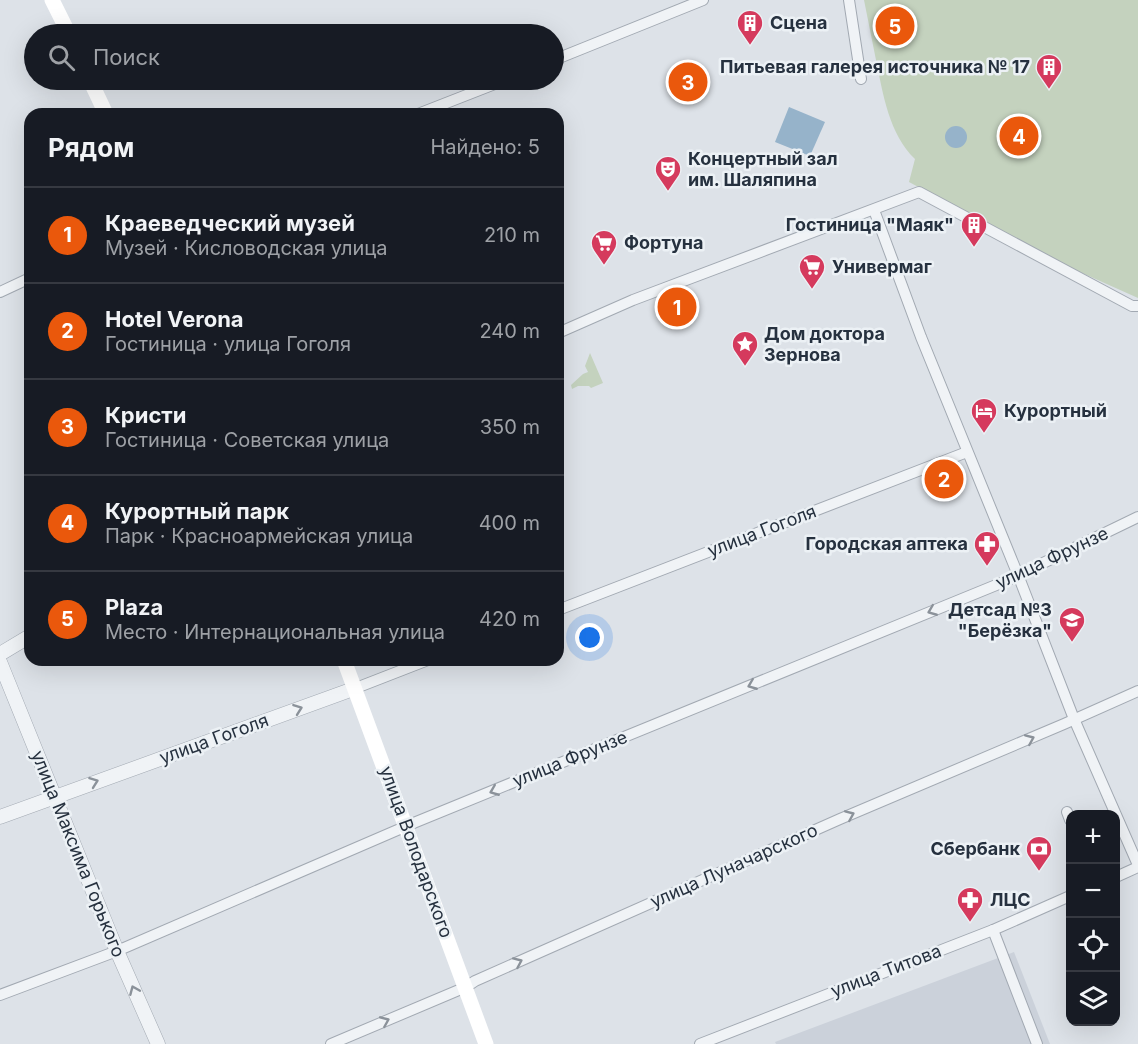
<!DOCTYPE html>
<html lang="ru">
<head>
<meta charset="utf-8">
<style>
  body { margin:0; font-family:Inter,sans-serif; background:#242831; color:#f1f3f6 }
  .controls { position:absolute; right:18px; bottom:18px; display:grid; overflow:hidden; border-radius:12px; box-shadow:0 6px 24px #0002 }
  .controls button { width:54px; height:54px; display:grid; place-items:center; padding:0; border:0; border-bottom:2px solid #363941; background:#171b24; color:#f1f3f6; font:30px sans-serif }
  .you { position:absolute; left:590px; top:638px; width:21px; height:21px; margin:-15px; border:4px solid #fff; border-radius:50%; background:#1a73e8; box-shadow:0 0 0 9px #1a73e833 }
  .badge { display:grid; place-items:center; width:39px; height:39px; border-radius:50%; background:#ea580c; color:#fff; font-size:20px; font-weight:700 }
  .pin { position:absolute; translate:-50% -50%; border:3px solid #fff; box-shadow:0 2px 6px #0006 }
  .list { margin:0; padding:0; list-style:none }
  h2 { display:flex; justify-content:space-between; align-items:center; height:78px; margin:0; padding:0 24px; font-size:26px }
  h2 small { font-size:20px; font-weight:400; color:#9ea1a6 }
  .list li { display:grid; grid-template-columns:39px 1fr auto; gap:18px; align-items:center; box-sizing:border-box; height:96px; padding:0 24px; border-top:2px solid #363941 }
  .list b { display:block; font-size:22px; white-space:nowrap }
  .list p { margin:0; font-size:20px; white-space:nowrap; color:#9ea1a6 }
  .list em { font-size:20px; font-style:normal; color:#9ea1a6 }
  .icon { flex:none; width:33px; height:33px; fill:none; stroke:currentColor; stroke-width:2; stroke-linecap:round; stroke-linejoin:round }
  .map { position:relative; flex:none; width:1138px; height:1044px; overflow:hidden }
  .search { position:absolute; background:#171b24; box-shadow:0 6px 24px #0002; left:24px; top:24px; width:540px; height:66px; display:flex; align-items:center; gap:15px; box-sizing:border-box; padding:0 21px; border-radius:33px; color:#9ea1a6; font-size:22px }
  .panel { position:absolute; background:#171b24; box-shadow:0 6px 24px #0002; left:24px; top:108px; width:540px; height:558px; border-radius:18px }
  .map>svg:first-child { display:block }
  .built { fill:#cbd1da }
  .green { fill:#c4d2be }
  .water { fill:#96b3ca }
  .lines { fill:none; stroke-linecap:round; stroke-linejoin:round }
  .minor-casing { stroke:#a2a9b2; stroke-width:12 }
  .tertiary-casing { stroke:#a2a9b2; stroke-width:15 }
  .minor { stroke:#f0f3f6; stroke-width:10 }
  .tertiary { stroke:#f0f3f6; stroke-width:14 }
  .secondary { stroke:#fff; stroke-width:15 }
  .oneway { stroke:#8b929a }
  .labels { text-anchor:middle; stroke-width:5; stroke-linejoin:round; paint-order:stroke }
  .poi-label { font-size:18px; font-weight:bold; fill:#26313f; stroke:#ecf1f5; text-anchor:start }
  .street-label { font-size:18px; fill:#26313f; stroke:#ecf1f5 }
</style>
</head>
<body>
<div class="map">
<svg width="1138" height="1044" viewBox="0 0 1138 1044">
  <rect width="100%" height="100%" fill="#dde2e8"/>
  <path class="built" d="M1014 952 1050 1044H776L775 1042Z"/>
  <g class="green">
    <path d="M864 0H1138V298L1062 264 909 182 915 159C889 134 883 94 876 60 872 40 868 20 864 0Z"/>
    <path d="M590 353 603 383 591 388 589 386H578L572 389 571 385 583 374 588 372 585 366Z"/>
  </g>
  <g class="water">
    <path d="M789 107 825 122 810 156 775 142Z"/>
    <circle cx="956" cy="137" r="11"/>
  </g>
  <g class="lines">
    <g class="minor-casing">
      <g id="minor">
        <path d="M849 0 861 79"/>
        <path d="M554 60 703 0"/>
        <path d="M418 114 505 80"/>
        <path d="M874 210 921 337 1018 575 1074 719 1138 865"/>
        <path d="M0 292 30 278"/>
        <path d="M558 333 633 300 919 192 1132 306H1138"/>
        <path d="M558 610 967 452"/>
        <path d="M356 688 428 660"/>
        <path d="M1067 812 1070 820"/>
        <path d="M1116 877 1138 867"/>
        <path d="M993 930 1037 1044"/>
        <path d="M0 995 117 951 416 822 1006 581 1138 517"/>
        <path d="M331 1044 466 987 475 981 840 819 1064 724 1138 691"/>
        <path d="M700 1044 993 930 1070 896"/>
      </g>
    </g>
    <g class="tertiary-casing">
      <g id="tertiary">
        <path d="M0 654 30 636"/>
        <path d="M0 662 117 951 158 1044"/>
        <path d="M0 817 356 688"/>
      </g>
    </g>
    <use href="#minor" class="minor"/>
    <use href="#tertiary" class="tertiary"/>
    <g class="secondary">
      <path d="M52 0 69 34"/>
      <path d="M90 80 106 114"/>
      <path d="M344 660 486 1044"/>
    </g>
  </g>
  <defs><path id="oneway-chevron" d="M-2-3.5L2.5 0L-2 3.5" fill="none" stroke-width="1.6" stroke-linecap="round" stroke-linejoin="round" transform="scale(1.5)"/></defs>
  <g class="oneway">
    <use href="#oneway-chevron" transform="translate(932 611) rotate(158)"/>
    <use href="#oneway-chevron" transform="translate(752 685) rotate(158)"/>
    <use href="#oneway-chevron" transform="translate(298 709) rotate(-20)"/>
    <use href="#oneway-chevron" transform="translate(1030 739) rotate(-23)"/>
    <use href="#oneway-chevron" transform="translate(94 782) rotate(-20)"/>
    <use href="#oneway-chevron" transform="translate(494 791) rotate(158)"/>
    <use href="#oneway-chevron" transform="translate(850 815) rotate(-23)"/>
    <use href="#oneway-chevron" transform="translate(518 962) rotate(-24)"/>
    <use href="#oneway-chevron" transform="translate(134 990) rotate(-113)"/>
    <use href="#oneway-chevron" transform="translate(385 1021) rotate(-23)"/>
  </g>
  <defs>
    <g id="building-pin" transform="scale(1.35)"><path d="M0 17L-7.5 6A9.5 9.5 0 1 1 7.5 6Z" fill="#d53a5d" stroke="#ecf1f5"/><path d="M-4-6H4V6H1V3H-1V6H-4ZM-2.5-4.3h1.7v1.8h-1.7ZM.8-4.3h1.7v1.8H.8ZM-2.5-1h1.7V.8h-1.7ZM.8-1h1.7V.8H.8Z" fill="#fff"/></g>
    <g id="theatre-pin" transform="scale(1.35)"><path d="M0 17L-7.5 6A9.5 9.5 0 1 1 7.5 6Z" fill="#d53a5d" stroke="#ecf1f5"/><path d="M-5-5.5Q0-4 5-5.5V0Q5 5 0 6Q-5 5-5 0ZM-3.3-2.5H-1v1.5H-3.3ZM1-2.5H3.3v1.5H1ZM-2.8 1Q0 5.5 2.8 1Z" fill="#fff"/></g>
    <g id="supermarket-pin" transform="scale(1.35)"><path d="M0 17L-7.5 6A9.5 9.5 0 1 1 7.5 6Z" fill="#d53a5d" stroke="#ecf1f5"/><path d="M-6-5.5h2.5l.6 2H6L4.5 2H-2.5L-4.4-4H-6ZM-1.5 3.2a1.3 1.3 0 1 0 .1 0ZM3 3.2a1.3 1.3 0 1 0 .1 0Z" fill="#fff"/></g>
    <g id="sight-pin" transform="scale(1.35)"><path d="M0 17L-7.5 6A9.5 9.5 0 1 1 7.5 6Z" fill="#d53a5d" stroke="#ecf1f5"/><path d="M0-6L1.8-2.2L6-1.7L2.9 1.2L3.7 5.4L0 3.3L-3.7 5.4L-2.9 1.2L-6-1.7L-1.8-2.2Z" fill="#fff"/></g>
    <g id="hotel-pin" transform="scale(1.35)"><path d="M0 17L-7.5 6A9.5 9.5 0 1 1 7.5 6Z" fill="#d53a5d" stroke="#ecf1f5"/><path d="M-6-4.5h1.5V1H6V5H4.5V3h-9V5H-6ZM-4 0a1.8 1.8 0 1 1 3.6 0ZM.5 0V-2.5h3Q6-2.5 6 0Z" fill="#fff"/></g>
    <g id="pharmacy-pin" transform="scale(1.35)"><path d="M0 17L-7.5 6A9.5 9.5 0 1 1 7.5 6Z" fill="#d53a5d" stroke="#ecf1f5"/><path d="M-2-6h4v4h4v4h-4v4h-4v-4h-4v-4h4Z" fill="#fff"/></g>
    <g id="school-pin" transform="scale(1.35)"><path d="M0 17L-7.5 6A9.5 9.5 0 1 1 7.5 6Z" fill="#d53a5d" stroke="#ecf1f5"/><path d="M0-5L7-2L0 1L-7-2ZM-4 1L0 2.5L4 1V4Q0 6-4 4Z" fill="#fff"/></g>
    <g id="bank-pin" transform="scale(1.35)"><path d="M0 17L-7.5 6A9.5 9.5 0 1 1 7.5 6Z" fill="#d53a5d" stroke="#ecf1f5"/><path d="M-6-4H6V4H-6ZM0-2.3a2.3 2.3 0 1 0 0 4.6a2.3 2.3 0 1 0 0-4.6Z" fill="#fff"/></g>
  </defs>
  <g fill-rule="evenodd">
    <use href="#building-pin" x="750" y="23"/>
    <use href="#building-pin" x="1049" y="67"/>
    <use href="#theatre-pin" x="668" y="169"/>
    <use href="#building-pin" x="974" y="225"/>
    <use href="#supermarket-pin" x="604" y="243"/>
    <use href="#supermarket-pin" x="812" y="267"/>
    <use href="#sight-pin" x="745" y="344"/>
    <use href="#hotel-pin" x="984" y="411"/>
    <use href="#pharmacy-pin" x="987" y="544"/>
    <use href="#school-pin" x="1072" y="620"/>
    <use href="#bank-pin" x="1039" y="849"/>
    <use href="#pharmacy-pin" x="970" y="900"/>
  </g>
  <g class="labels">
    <g class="poi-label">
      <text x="770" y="29">Сцена</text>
      <text x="1030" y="73" text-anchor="end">Питьевая галерея источника № 17</text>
      <text x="688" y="165">Концертный зал<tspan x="688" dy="21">им. Шаляпина</tspan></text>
      <text x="954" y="231" text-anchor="end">Гостиница "Маяк"</text>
      <text x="624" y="249">Фортуна</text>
      <text x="832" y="273">Универмаг</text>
      <text x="764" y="340">Дом доктора<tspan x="764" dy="21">Зернова</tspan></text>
      <text x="1004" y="417">Курортный</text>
      <text x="968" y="550" text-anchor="end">Городская аптека</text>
      <text x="1052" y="616" text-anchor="end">Детсад №3<tspan x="1052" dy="21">"Берёзка"</tspan></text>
      <text x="1020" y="855" text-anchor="end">Сбербанк</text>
      <text x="990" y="906">ЛЦС</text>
    </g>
    <g class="street-label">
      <text transform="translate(762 531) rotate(-21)" y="6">улица Гоголя</text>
      <text transform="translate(1052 558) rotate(-25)" y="6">улица Фрунзе</text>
      <text transform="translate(214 739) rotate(-20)" y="6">улица Гоголя</text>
      <text transform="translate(570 759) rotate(-22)" y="6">улица Фрунзе</text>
      <text transform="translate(416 852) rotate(70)" y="6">улица Володарского</text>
      <text transform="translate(78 854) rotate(68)" y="6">улица Максима Горького</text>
      <text transform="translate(734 866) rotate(-24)" y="6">улица Луначарского</text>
      <text transform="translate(886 971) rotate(-21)" y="6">улица Титова</text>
    </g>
  </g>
</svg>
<div class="controls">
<button>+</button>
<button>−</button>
<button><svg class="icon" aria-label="locate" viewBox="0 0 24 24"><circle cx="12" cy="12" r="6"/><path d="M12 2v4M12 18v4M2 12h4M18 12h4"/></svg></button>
<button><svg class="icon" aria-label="layers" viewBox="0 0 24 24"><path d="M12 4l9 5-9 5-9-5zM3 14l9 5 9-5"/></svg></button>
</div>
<div class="you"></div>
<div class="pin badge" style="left:677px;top:307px">1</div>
<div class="pin badge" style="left:944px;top:479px">2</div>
<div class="pin badge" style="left:688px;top:82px">3</div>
<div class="pin badge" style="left:1019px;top:136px">4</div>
<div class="pin badge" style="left:895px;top:26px">5</div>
<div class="search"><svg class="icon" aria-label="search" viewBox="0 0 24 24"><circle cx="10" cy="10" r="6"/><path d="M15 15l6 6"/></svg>Поиск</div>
<section class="panel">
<h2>Рядом<small>Найдено: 5</small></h2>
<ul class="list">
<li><span class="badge">1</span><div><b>Краеведческий музей</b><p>Музей · Кисловодская улица</p></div><em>210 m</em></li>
<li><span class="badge">2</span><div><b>Hotel Verona</b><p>Гостиница · улица Гоголя</p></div><em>240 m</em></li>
<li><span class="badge">3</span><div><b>Кристи</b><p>Гостиница · Советская улица</p></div><em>350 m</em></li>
<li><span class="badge">4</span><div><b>Курортный парк</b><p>Парк · Красноармейская улица</p></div><em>400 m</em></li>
<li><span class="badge">5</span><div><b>Plaza</b><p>Место · Интернациональная улица</p></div><em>420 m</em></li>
</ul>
</section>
</div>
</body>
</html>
